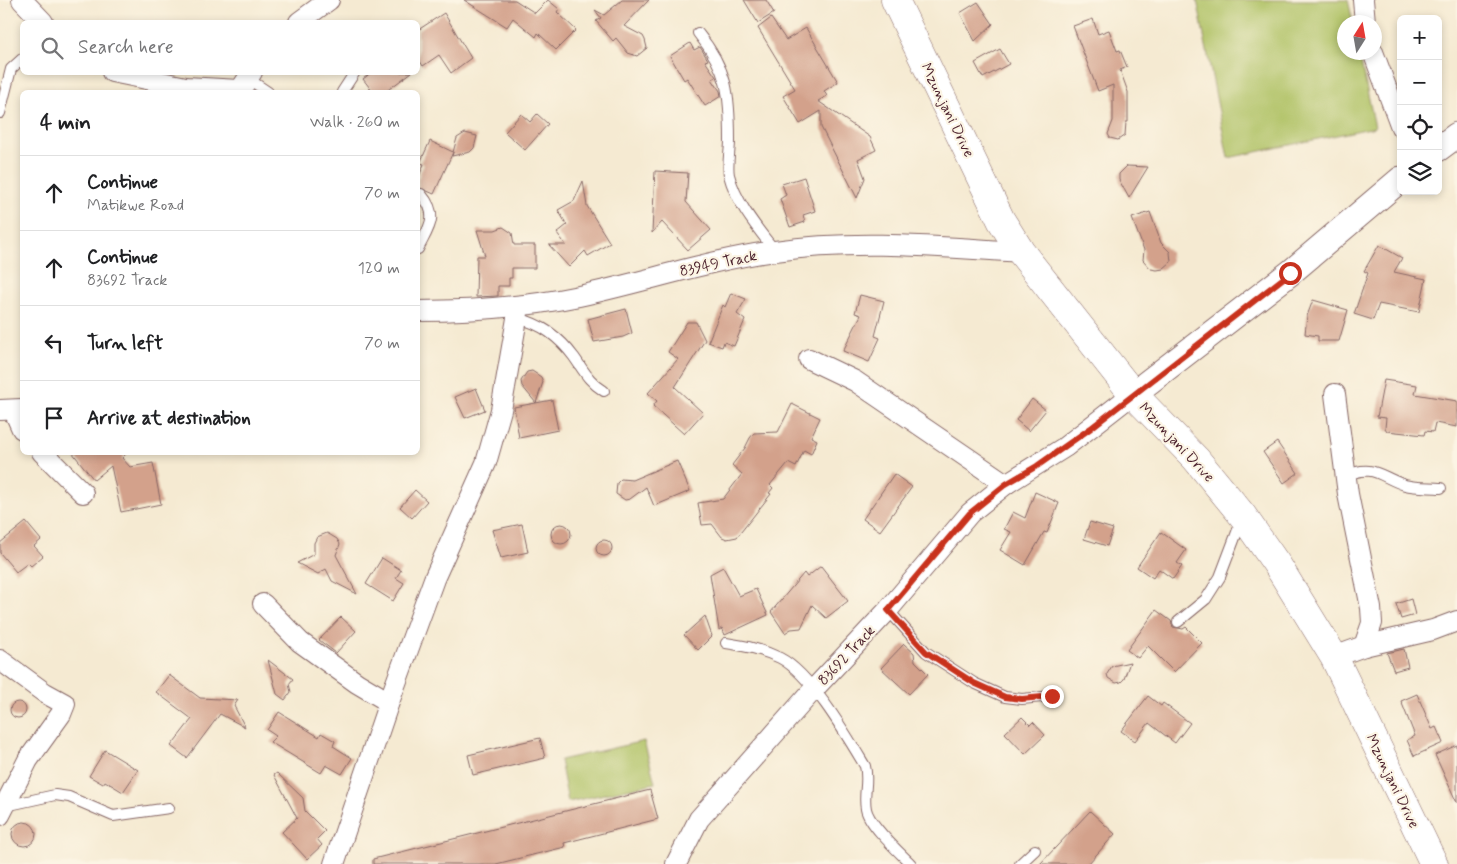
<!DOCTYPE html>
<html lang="en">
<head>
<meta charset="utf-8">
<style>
  body { margin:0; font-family:Mynerve,sans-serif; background:#f6f6f6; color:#202124 }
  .controls { position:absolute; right:15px; top:15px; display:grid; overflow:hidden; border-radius:8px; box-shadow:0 2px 8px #0003 }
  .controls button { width:45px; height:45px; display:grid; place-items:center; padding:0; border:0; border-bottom:1px solid #e0e0e0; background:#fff; color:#202124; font:25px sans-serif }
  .compass { position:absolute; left:1337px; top:15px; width:45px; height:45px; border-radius:50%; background:#fff; box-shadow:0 2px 8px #0003; rotate:11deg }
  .stop { position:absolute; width:15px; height:15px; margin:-11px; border:4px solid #c8321e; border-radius:50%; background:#fff }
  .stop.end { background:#c8321e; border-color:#fff; box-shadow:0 1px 5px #0008 }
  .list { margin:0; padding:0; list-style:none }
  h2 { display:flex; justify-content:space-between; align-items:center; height:65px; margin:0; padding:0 20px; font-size:21px }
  h2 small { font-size:16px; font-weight:400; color:#757577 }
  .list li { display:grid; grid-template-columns:32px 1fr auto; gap:15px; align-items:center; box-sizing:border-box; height:75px; padding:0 20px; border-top:1px solid #e0e0e0 }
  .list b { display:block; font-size:19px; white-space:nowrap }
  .list p { margin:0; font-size:16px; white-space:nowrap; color:#757577 }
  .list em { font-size:16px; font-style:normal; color:#757577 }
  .icon { flex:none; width:28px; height:28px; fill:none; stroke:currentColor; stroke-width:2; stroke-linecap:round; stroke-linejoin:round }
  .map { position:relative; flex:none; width:1457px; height:864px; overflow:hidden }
  .search { position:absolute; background:#fff; box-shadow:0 2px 8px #0003; left:20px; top:20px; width:400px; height:55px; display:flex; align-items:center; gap:12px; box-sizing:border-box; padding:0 18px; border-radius:8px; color:#757577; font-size:19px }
  .panel { position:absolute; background:#fff; box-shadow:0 2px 8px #0003; left:20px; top:90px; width:400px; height:365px; border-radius:8px }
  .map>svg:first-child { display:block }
  .green { fill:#b0c266; stroke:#7d7048 }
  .building { fill:#d3a18b }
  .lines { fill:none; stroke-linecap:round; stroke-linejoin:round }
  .service-casing { stroke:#866665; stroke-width:12 }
  .minor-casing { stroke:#866665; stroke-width:22 }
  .tertiary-casing { stroke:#866665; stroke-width:27 }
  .secondary-casing { stroke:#866665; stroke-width:29 }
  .service { stroke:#fff; stroke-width:10 }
  .minor { stroke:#fff; stroke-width:20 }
  .tertiary { stroke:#fff; stroke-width:25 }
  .secondary { stroke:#fff; stroke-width:28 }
  .route { stroke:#c8321e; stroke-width:6 }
  .labels { text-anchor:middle; stroke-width:4.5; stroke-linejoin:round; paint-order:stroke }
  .street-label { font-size:15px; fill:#4a1f2b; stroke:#fcf5e5 }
</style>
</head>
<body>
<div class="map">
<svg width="1457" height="864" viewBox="0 0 1457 864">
  <rect width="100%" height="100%" fill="#fcf5e5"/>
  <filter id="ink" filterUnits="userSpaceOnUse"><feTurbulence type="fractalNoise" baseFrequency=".02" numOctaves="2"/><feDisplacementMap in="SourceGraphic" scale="10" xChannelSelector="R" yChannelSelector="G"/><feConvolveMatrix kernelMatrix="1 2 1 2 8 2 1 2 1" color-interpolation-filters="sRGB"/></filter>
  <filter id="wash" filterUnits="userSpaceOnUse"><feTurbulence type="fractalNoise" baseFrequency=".0096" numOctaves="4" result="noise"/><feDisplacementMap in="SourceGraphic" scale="20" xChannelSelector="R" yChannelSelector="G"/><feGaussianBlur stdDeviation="1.12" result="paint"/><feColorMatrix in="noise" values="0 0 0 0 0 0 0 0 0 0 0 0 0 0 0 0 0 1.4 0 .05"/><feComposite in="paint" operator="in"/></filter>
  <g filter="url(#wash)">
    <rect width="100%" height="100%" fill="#f5ead2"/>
    <g class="green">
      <path d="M1197 0H1348L1353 22H1344V52L1359 53 1375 127 1228 158Z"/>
      <path d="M644 741 655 783 568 802 560 760Z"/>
    </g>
    <g id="blocks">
      <g class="building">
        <path d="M464 0H515L535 13 548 0 559 9 557 12 576 30 556 50 538 33 536 37 513 18 507 27Z"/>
        <path d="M622 0H649L624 26 643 36 645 40 647 48 637 56 628 53 616 38 613 41 596 21 601 18 595 10 604 15Z"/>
        <path d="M744 0H766L774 13 758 23Z"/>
        <path d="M978 2 993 24 975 41 960 13Z"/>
        <path d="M444 13 471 58 451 73 439 55 423 66 418 58V30Z"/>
        <path d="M771 18 786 40 806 28 838 82 824 91 827 96 818 101 870 137 876 150 858 159 865 178 857 198 821 127V111L800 124 783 96 795 89 758 28Z"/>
        <path d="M1093 19 1098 34 1109 30 1117 51 1120 50 1127 67 1120 70 1128 92V122H1126L1125 135 1118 140 1110 138 1108 134 1113 121V85L1098 91 1073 26Z"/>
        <path d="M690 43 694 50 700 47 702 50 708 60 705 61 716 77 712 79 720 91 721 96 705 106 687 78 684 80 670 56Z"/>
        <path d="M1000 49 1009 64 983 78 975 63Z"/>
        <path d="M372 72H412L385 92H373L363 79Z"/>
        <path d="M521 114 530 122 537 114 548 124 525 150 505 132Z"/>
        <path d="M465 133 477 136 474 148 470 152 452 156 457 138Z"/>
        <path d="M430 141 453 152 434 194 418 187V179L424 164 420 163Z"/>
        <path d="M1127 166 1148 167 1129 198 1119 180V174Z"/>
        <path d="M655 171 688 173 686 202 711 230 688 250 662 222 652 233Z"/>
        <path d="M804 177 815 211 803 215 805 222 790 227 780 199 786 195 782 184Z"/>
        <path d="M583 181 587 206 610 243 588 256 585 251 569 267 549 245H566L557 233 567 225 558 210 574 201Z"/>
        <path d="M1150 212 1161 243 1170 252 1171 262 1163 269 1157 270 1151 269 1143 260 1144 250 1132 218Z"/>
        <path d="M503 227 512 233 514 245H535V268H512V278H509V286H498V296L476 297 477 256H485L477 230H495Z"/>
        <path d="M1379 245 1402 258 1394 272 1426 279 1419 312 1379 304 1373 320 1354 314 1368 273 1364 271Z"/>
        <path d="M731 293 746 299 737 314 745 320 734 346 724 342 722 347 708 342 723 305 725 307Z"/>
        <path d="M860 295 884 301 875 336 880 338 869 362 843 351 861 315 855 313Z"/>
        <path d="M1313 300 1348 310 1339 341H1318V336L1305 334 1307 316Z"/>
        <path d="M626 309 632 333 623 337 594 342 588 319Z"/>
        <path d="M687 322H696L705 340 675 387 703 413 684 434 653 406 657 401 648 393 678 359 668 352Z"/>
        <path d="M532 371 541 377 543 382 536 403 522 386 521 381 527 372Z"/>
        <path d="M1384 380 1417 385 1415 394 1457 401V427L1435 423 1433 432 1425 431 1424 435 1387 431 1385 428 1386 418 1377 417Z"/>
        <path d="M476 388 485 410 465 418 455 397Z"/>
        <path d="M1032 399 1046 410 1029 431 1016 420Z"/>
        <path d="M552 400 558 430 519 438 514 407Z"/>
        <path d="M792 404 820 418 811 437 817 440 811 454 804 450 796 467 788 463 770 485 773 488 769 493 771 494 737 537 727 539 722 537 712 524 702 525 698 503 723 499 742 474 732 465 745 448 750 438 754 433 778 432Z"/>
        <path d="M1277 442 1298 473 1284 483 1263 452Z"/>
        <path d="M72 452H128L122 458 130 467 153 463 161 504 121 512 111 466 94 480Z"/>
        <path d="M677 461 690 491 654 506 646 487 630 499 625 500 616 494 617 483 621 479 632 480Z"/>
        <path d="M894 474 912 487 880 531 863 519Z"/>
        <path d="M415 490 427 501 412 518 400 507Z"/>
        <path d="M1035 492 1059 503 1047 533 1044 532 1025 565 1000 550 1011 532 1004 529 1013 512 1025 518Z"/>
        <path d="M26 522 41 540 34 546 43 556 31 566 28 563 16 572 0 553V543Z"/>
        <path d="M1090 522 1113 529 1107 546 1084 539Z"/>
        <circle cx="561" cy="534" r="10"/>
        <path d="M522 524 528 552 501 558 492 530Z"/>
        <path d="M1161 532 1186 550 1177 563 1182 566 1173 579 1159 569 1153 578 1137 567Z"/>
        <path d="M327 533 337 539 340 544 336 555 357 594 332 581 326 569 318 574 297 563 314 554V543L317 537Z"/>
        <circle cx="604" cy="548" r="8"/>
        <path d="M382 558 401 570 396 578 404 583 393 601 366 584Z"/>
        <path d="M821 566 848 601 826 618 812 605 801 628 791 629 785 633 771 612 804 573 807 577Z"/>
        <path d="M723 567 739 596 756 589 768 615 725 635 722 628 719 630 710 574Z"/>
        <path d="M1411 599 1415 615 1401 619 1396 604Z"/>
        <path d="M1156 610 1171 621 1173 627 1183 629 1186 627 1202 643 1174 672 1148 646 1138 658 1127 650Z"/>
        <path d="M705 616 712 636 698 650 684 635Z"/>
        <path d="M341 617 356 631 336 653 319 640Z"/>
        <path d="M904 644 914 653 915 661 928 674 909 694 881 668Z"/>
        <path d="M1404 649 1408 667 1394 671 1387 653Z"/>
        <path d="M268 660 293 679 289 684 291 692 285 700 277 694Z"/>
        <path d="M1130 662 1124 679 1121 682 1116 683 1108 678 1107 674 1112 666Z"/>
        <path d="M169 675 200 698 238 700 234 706 245 727 220 714 187 758 171 746 192 719 156 692Z"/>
        <path d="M1417 694 1432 729 1436 727 1443 743 1414 756 1407 740 1415 736 1401 701Z"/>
        <path d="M1148 696 1161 706 1163 703 1190 723 1175 743 1149 723 1135 741 1121 731Z"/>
        <circle cx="18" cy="710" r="8"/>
        <path d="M279 712 319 737 321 733 335 741 333 746 352 758 342 774 326 765 321 773 270 742 276 736 267 730Z"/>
        <path d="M1022 717 1030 725 1033 722 1045 735 1025 754 1005 733Z"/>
        <path d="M540 738 545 758 473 775 468 755Z"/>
        <path d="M1457 745V803L1435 755Z"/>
        <path d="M105 750 138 770 123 792 105 781 103 784 89 776Z"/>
        <path d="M277 773 303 798 305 811 325 831 317 839 322 845 307 859 282 832 297 818 274 775Z"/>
        <path d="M650 790 658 819 564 843 565 847 496 864H373V859Z"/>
        <path d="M1090 811 1115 834 1088 864H1040Z"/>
        <circle cx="24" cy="834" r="12"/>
      </g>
    </g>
  </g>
  <g filter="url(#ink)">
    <use href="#blocks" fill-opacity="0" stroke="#866665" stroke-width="1"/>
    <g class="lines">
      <g class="service-casing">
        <g id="service">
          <path d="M698 33C728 70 730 94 730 141 730 151 727 165 729 175 736 203 758 229 775 251"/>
          <path d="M247 78 268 92"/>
          <path d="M342 92 355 72"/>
          <path d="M0 113 11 69 22 59"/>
          <path d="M418 249C429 227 440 216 421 194"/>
          <path d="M517 318C542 324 559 337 574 357 584 371 589 382 604 391"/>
          <path d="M1345 476C1374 463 1380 477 1405 485 1416 488 1430 487 1441 488"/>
          <path d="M888 610 926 652 974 683 1005 697 1022 699 1052 696"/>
          <path d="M1178 622 1206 599 1220 577 1242 519"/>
          <path d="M726 643C745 646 762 649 780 658 811 674 847 736 865 766 869 781 863 794 866 809 869 825 899 852 911 864"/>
          <path d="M5 806 55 795 69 797 113 816 169 808"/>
          <path d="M1020 864 1035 850"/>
        </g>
      </g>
      <g class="minor-casing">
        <g id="minor">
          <path d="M22 0 43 22"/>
          <path d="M1363 0 1365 22"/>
          <path d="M299 22 329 0"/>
          <path d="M1373 52 1401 127"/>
          <path d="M112 72 186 87 239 90"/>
          <path d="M239 92 252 72"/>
          <path d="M418 311C472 311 526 307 579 296 645 282 709 260 775 251 857 239 938 247 1021 252"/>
          <path d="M809 359 855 381 1006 484"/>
          <path d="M1335 394 1348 494 1371 608 1372 623 1364 646"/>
          <path d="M0 410 22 409"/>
          <path d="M14 411 22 429"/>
          <path d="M42 452 83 493"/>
          <path d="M263 604 300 642 357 683 389 702"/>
          <path d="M1334 657 1364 646 1433 630 1457 621"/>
          <path d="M0 660 45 693 65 704 61 714 28 760 0 815"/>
          <path d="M334 864 389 702 434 579 486 463 501 410 519 307"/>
          <path d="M676 864 699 819 814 689 888 610 970 513 1006 484 1065 447 1133 394"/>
        </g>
      </g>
      <g class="tertiary-casing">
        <g id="tertiary">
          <path d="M1438 149 1457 135"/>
          <path d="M1133 394 1290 273 1401 179"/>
        </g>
      </g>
      <g class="secondary-casing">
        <path id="secondary" d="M895 0 1001 220 1021 252 1133 394 1196 459 1243 516 1278 566 1334 657 1434 864"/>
      </g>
      <use href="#service" class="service"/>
      <use href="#minor" class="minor"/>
      <use href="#tertiary" class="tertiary"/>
      <use href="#secondary" class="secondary"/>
    </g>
  </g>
  <g class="lines" filter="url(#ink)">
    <path class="route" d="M1052 696 1022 699 1005 697 974 683 926 652 888 610 970 513 1006 484 1037 466 1091 428 1290 273"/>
  </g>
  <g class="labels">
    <g class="street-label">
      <text transform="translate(948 110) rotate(64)" y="5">Mzunjani Drive</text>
      <text transform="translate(718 263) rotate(-12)" y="5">83949 Track</text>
      <text transform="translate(1177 442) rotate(47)" y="5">Mzunjani Drive</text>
      <text transform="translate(846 655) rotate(-47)" y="5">83692 Track</text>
      <text transform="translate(1393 781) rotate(64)" y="5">Mzunjani Drive</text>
    </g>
  </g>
</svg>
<div class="controls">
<button>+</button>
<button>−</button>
<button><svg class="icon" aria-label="locate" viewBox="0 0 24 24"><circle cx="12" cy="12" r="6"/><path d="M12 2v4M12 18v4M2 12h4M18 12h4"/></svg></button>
<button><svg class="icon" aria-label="layers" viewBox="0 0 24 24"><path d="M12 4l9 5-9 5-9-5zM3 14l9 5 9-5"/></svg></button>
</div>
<svg class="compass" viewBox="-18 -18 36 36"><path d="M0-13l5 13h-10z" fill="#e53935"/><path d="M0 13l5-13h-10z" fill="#757577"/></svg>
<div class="stop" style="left:1290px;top:273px"></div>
<div class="stop end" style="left:1052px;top:696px"></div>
<div class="search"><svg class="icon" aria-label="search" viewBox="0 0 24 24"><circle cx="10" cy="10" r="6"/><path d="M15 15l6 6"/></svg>Search here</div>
<section class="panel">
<h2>4 min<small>Walk · 260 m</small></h2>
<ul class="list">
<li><svg class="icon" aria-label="ahead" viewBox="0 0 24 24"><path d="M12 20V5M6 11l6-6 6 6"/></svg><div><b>Continue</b><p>Matikwe Road</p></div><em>70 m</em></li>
<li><svg class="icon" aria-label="ahead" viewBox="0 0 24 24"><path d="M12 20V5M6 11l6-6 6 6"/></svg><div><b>Continue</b><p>83692 Track</p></div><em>120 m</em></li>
<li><svg class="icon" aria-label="left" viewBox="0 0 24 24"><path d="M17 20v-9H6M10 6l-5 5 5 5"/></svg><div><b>Turn left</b></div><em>70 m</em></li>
<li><svg class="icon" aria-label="arrive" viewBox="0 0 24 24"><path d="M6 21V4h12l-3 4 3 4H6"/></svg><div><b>Arrive at destination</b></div></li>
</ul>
</section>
</div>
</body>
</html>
